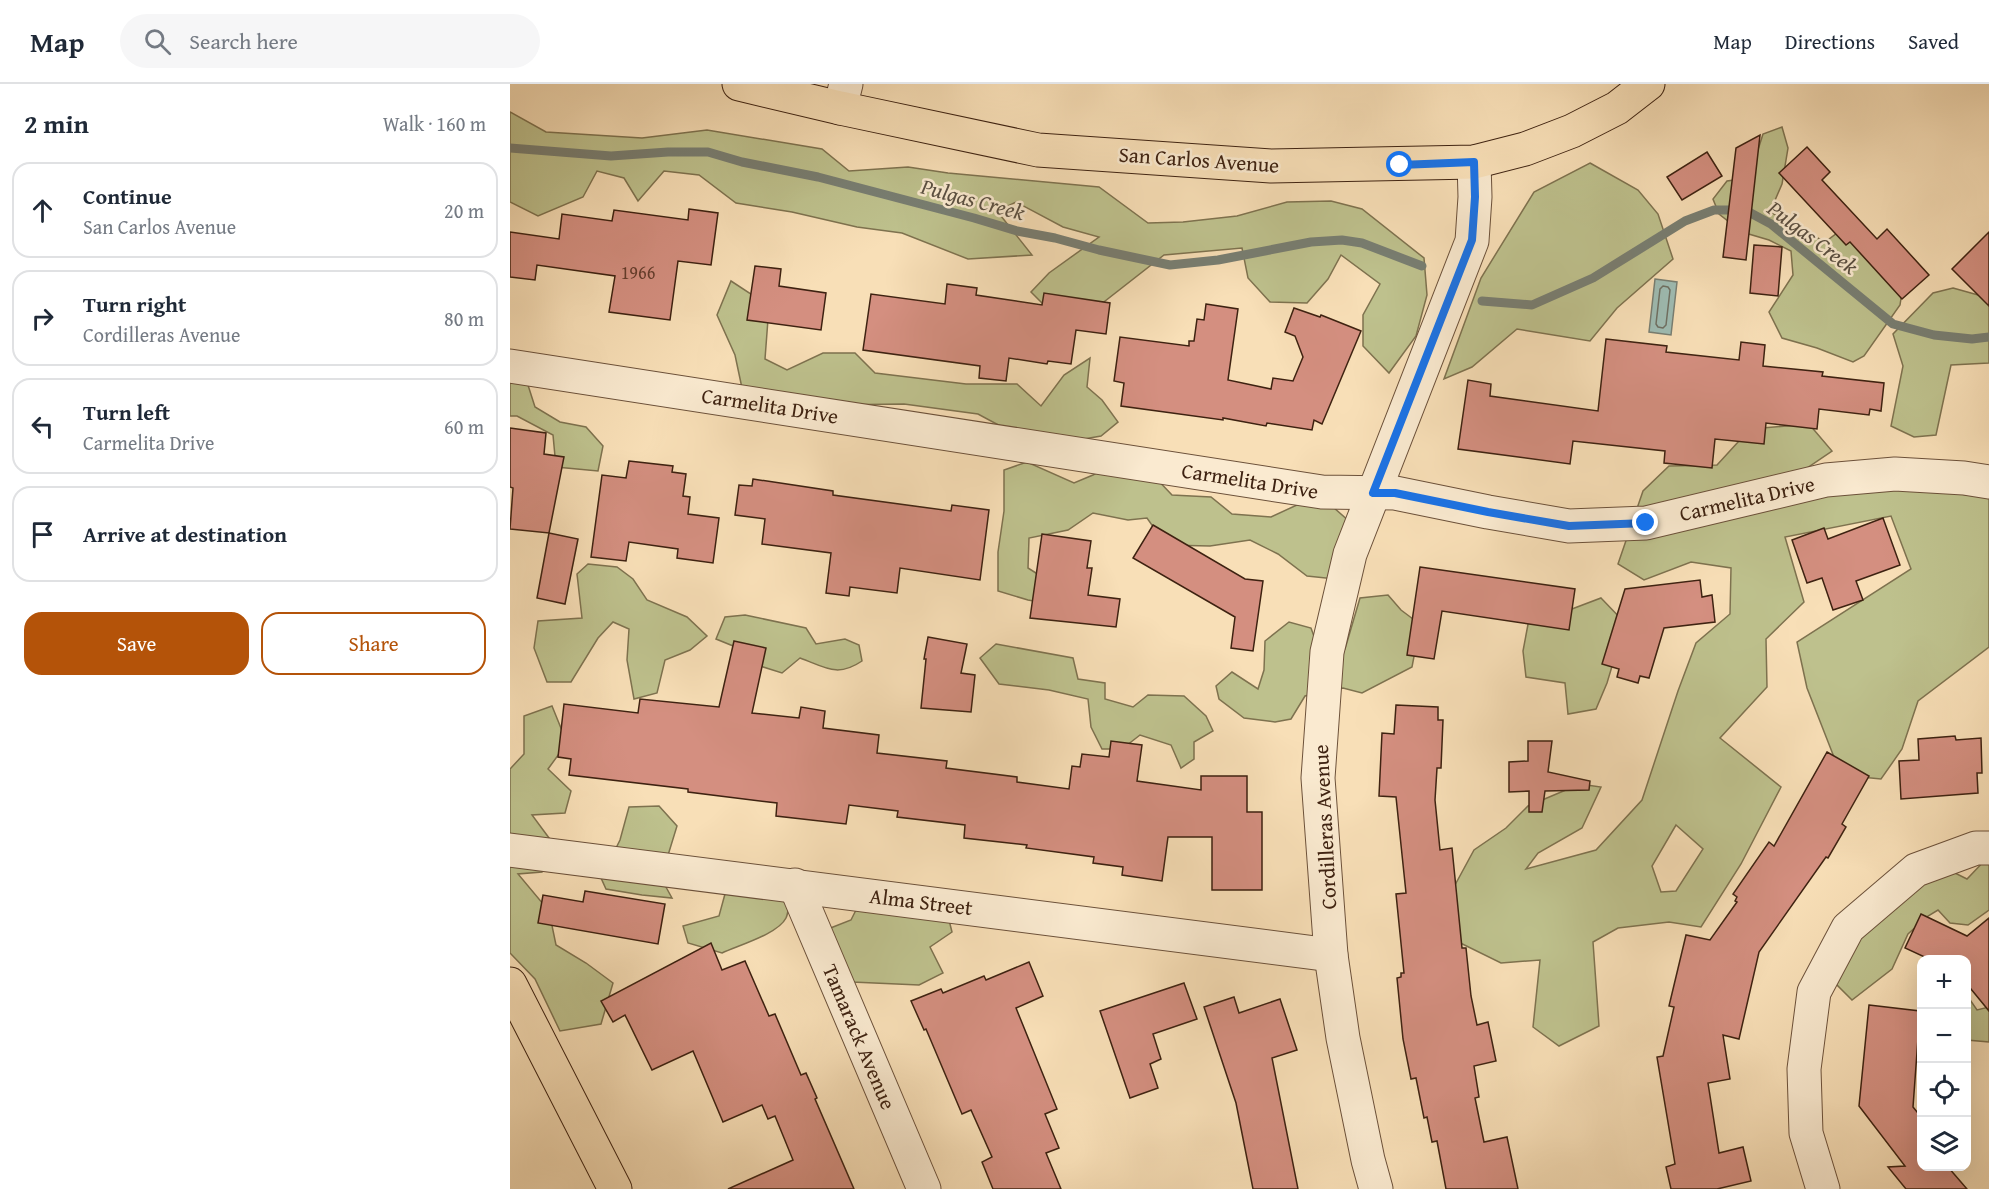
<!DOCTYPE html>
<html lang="en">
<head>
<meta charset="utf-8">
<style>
  body { margin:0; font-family:"Gentium Book Plus",serif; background:#f6f6f7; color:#1f2937 }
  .controls { position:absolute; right:18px; bottom:18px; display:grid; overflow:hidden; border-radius:12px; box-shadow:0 6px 24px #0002 }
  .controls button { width:54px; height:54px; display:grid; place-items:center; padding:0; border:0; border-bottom:2px solid #e0e1e3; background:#fff; color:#1f2937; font:30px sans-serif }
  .stop { position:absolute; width:18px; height:18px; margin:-14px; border:4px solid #1a73e8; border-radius:50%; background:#fff }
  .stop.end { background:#1a73e8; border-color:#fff; box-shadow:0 2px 6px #0008 }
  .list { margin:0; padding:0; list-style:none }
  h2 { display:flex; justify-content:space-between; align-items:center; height:78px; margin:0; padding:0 24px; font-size:26px }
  h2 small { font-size:20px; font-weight:400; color:#747a83 }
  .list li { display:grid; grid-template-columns:39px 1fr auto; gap:18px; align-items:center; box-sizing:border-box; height:96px; margin:0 12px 12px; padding:0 12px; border:2px solid #e0e1e3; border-radius:18px }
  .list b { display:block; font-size:22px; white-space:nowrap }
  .list p { margin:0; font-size:20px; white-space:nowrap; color:#747a83 }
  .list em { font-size:20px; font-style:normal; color:#747a83 }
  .actions { display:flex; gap:12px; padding:18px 24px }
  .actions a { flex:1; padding:14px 0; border:2px solid #b45309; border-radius:18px; text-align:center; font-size:21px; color:#b45309 }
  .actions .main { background:#b45309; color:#fff }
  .icon { flex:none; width:33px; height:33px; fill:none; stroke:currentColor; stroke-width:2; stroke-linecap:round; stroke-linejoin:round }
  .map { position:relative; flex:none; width:1479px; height:1105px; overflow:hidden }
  header { display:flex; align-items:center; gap:36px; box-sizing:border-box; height:84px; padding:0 30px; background:#fff; border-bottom:2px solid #e0e1e3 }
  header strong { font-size:28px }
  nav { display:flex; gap:33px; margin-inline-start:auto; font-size:21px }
  .search { width:420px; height:54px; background:#f6f6f7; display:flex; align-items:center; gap:15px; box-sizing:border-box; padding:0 21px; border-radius:33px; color:#747a83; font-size:22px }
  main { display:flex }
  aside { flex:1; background:#fff }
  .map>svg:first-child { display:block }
  .green { fill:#bec18d; stroke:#7e724f; stroke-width:1.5; fill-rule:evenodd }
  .water { fill:#9ebcb3; stroke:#787e72; stroke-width:1.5 }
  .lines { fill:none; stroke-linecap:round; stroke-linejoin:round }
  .shore { stroke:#6e6f62; stroke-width:1.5 }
  .stream { stroke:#787e72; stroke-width:9 }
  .building { fill:#d48f80; stroke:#3e2211; stroke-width:1.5 }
  .minor-casing { stroke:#6c513a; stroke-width:35 }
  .major-casing { stroke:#3e2211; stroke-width:35 }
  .minor { stroke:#faead0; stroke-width:33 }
  .major { stroke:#f8dfb7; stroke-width:33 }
  .route { stroke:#1a73e8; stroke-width:8 }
  .labels { text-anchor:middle; stroke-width:5; stroke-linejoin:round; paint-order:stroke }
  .number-label { font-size:18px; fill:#643d2d }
  .street-label { font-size:21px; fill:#3e2211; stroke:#faead0 }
  .water-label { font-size:22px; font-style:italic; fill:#5b5042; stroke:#faead0 }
</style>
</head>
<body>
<header>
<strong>Map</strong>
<div class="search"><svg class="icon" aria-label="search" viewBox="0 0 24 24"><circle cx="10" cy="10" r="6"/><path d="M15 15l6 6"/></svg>Search here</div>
<nav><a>Map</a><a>Directions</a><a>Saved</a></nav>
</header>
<main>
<aside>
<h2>2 min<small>Walk · 160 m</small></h2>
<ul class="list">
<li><svg class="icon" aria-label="ahead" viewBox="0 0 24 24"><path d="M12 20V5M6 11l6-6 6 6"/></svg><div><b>Continue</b><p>San Carlos Avenue</p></div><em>20 m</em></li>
<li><svg class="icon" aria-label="right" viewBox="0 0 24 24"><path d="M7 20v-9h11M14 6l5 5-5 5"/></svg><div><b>Turn right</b><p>Cordilleras Avenue</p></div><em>80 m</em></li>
<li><svg class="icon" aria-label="left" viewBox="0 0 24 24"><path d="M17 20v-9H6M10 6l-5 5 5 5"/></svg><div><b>Turn left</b><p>Carmelita Drive</p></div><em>60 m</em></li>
<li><svg class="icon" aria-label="arrive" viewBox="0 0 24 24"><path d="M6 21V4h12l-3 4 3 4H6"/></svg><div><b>Arrive at destination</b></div></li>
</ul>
<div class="actions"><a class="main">Save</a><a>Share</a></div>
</aside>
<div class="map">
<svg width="1479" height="1105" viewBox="0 0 1479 1105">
  <rect width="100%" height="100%" fill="#f8dfb7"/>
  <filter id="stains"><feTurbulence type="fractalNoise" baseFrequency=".00333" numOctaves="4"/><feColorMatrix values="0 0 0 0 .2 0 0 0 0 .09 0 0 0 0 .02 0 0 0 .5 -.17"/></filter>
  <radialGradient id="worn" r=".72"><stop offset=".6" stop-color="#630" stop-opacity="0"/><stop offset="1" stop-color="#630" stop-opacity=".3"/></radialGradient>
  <g class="green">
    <path d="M0 28 36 48 132 54 197 46 312 65 339 87 398 83 438 89 589 103 638 139 673 138 727 132 777 118 821 117 852 125 914 174 917 211 906 252 879 289 853 262V231L870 200 831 171 818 195 797 219 760 218 738 194 732 164 654 171 581 228 538 225 521 208 539 189 589 153 553 143 506 118 487 127 522 171 458 175 392 149 347 143 282 128 226 119 189 91 154 87 128 117 114 94 87 87 73 113 28 132 0 118Z"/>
    <path d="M1272 43 1278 64 1272 100 1260 128 1315 158 1339 140 1393 201 1390 221 1354 272 1343 278 1307 264 1272 254 1259 228 1283 191 1281 167 1259 156 1232 148 1209 130 1203 115 1217 97 1239 94 1253 50Z"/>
    <path d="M1080 79 1128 106 1148 130 1163 175 1107 224 1080 257 1007 245 962 283 934 295 971 194 1024 108Z"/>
    <path d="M221 197 259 222 255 275 277 286 313 269H345L365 289 456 300H507L531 322 554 291 580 274 577 303 592 316 608 338 591 352 557 358 494 344 468 330 394 320 319 321 232 304 225 271 207 231Z"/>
    <path d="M1443 204 1479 214V279L1441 281 1426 351 1404 353 1381 342 1393 282 1383 250 1423 209Z"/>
    <path d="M0 297 17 298 25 323 50 338 76 343 93 362 88 387 46 383 43 351 7 332H0Z"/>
    <path d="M1299 340 1322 367 1281 395 1416 405 1479 414V563L1408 617 1392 665 1371 695 1331 691 1297 604 1287 558 1401 485 1381 432 1275 453 1294 518 1256 555 1257 603 1210 654 1271 703 1231 780 1191 843 1159 838 1108 844 1083 858 1089 942 1049 962 1023 943 1030 876 991 879 930 849 932 825 964 766 996 744 1018 722 1070 700 1091 703 1072 744 1028 769 1016 785 1086 766 1132 716 1168 607 1186 559 1220 530 1221 484 1181 478 1134 496 1108 480 1133 407 1159 382 1207 381 1240 345ZM1166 741 1193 765 1166 807 1151 808 1142 782Z"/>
    <path d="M622 369 662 411 701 413 722 430 761 433 789 420 823 423 840 438 825 495 797 492 768 470 740 456 700 462 656 461 637 434 618 436 583 429 558 446 519 454 518 484 556 508 546 521 518 516 488 507V468L494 427V386L517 378 564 399 583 391Z"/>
    <path d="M78 480 107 483 123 495 137 516 177 533 197 552 180 566 155 576 147 609 124 615 117 576 119 545 103 538 88 554 61 598H37L24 564 28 537 72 534 67 490Z"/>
    <path d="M878 511 891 526 907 538V557L902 583 852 609 833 604 795 612 781 635 765 638 734 634 709 615 706 602 722 588 748 605 754 586 755 557 779 538 801 544 809 566 835 565 850 514Z"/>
    <path d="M1091 514 1115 539 1097 599 1086 625 1058 630 1055 599 1016 593 1013 567 1019 535 1054 528Z"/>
    <path d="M235 531 296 544 306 560 335 555 349 561 352 577C327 594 315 583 290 574L272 589 250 582 233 566 206 555 215 533Z"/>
    <path d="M486 560 563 574 568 595 595 599V615L623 623 638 611 674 612 696 632 703 647 684 658V675L671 684 661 661 630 651 612 665H592L581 643 578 615 539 606 489 600 470 574Z"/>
    <path d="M42 622 57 659 38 685 61 707 55 729 22 731 42 758 32 788 8 790 39 827 46 861 76 879 103 899 91 940 50 947 25 895 0 869V685L14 670V632Z"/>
    <path d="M149 722 167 742 151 794 162 814 132 811 96 805 91 794 110 756 119 723Z"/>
    <path d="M1479 772V826L1458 841 1440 839 1428 826 1418 832 1398 850 1382 885 1342 916 1322 896 1342 849 1409 791 1437 785 1457 795Z"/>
    <path d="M237 790 280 820C278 824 278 830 276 834 268 850 229 861 212 869L178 859 173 842 209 832 215 810Z"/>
    <path d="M352 814 439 836 442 848 420 863 433 889 409 901 342 898 313 847 341 836Z"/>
    <path d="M1456 910 1467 926 1479 923V958L1457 956Z"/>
  </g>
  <path class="water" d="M1145 195 1167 198 1161 251 1139 248Z"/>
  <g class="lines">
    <path class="shore" d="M1153 202 1158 203 1160 206 1156 241 1153 244 1148 243 1146 240 1150 205Z"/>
    <g class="stream">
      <path d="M0 64 101 72 158 68H198L232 78 308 93 464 134 507 147 545 154 589 166 660 181 708 176 801 158 832 156 852 159 912 182"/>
      <path d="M972 217 1022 221 1083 194 1175 137 1204 126H1235L1261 140 1383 240 1424 251 1462 255 1479 253"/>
    </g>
  </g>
  <g class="building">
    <path d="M1250 51 1236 176 1213 173 1226 64Z"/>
    <path d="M1297 63 1320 88 1312 96 1367 155 1377 145 1419 191 1392 215 1340 158 1336 161 1269 89Z"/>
    <path d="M1197 68 1212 92 1172 116 1157 93Z"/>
    <path d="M179 125 208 129 201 181 168 177 160 236 99 228 105 192 27 181 25 196 0 193V148L49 155 52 130 102 137 104 126 178 136Z"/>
    <path d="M1479 148V222L1442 185Z"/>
    <path d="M1244 161 1272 163 1268 212 1240 209Z"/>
    <path d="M245 182 271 185 269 202 316 209 311 246 237 236Z"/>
    <path d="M437 200 467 204 466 211 532 221 534 209 600 219 596 250 566 246 561 280 538 277 537 280 499 274 496 297 469 294 470 282 353 266 361 210 435 220Z"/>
    <path d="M696 220 728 225 718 296 761 305 763 294 783 297 793 273 785 252 775 248 784 224 810 233 811 231 851 247 812 340 804 336 802 346 757 339 756 342 713 334V336L611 322 614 299 604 297 610 253 679 262V257H684L687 235 694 236Z"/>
    <path d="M1096 255 1157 262 1156 268 1229 276 1231 258 1255 261 1253 282 1313 288 1312 292 1374 299 1371 327 1360 325 1359 331 1309 325 1307 345 1256 339 1254 360 1205 355 1202 384 1154 379 1155 367 1063 357 1060 380 948 365 958 296 981 300 980 312 1088 327Z"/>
    <path d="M0 344 36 349 34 370 54 373 39 449 0 445 3 404 0 403Z"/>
    <path d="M119 377 163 382 162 388 176 390 173 412 180 413 178 430 209 434 203 479 167 474 168 465 119 458 116 477 81 473 92 391 116 394Z"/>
    <path d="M243 395 323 407V411L441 427 442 421 479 426 470 496 390 484 387 509 340 503 339 512 316 509 321 469 252 460 255 435 225 431 229 401 242 402Z"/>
    <path d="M1373 434 1390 481 1346 497 1353 516 1323 526 1312 494 1297 499 1282 456 1314 444 1318 455Z"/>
    <path d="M643 441 735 495 753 497 743 567 721 564 725 533 623 474Z"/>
    <path d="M39 449 68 455 55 520 27 514Z"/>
    <path d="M532 450 581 457 577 484H582L578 511 610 515 606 543 520 534Z"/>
    <path d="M910 483 1065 505 1059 546 932 527 924 575 897 571Z"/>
    <path d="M1190 496 1192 513 1202 511 1205 538 1154 544 1139 594 1130 592 1128 599 1107 593 1109 585 1092 580 1115 505Z"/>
    <path d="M418 553 457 560 451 589 465 591 461 628 411 624 416 575H414Z"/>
    <path d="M224 557 256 564 242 629 289 634 291 623 315 627 313 644 369 651 367 669 437 677 436 684 507 693V698L559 705 562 682 570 683 572 670 599 673 601 657 632 661 627 697 691 706V692H737V728H752V806H702V753H658L652 797 612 791 613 783 583 779 584 773 516 764 517 761 454 754 455 741 387 733 388 727 339 721 336 740 266 732 267 719 178 708V705L59 691 61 675 48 673 54 620 128 629 130 615 209 623Z"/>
    <path d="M886 621 928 623V636H933L931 684H927L925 716 930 766 942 764 952 864H956L961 912 967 941 978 938 986 977 964 982 969 1013 965 1014 974 1058 997 1053 1008 1105H936L927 1057 922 1058 917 1033 914 1034 906 994 901 995 893 955 887 894 891 893V889H894L886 810 896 809 886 713 869 712 872 649 884 650Z"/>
    <path d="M1445 652 1446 656 1471 654 1472 689H1467L1468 709 1391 715 1389 677 1409 676 1408 655Z"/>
    <path d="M1018 657H1042L1038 688 1080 697 1079 706 1035 707 1032 728H1019V707L999 708V678L1018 677Z"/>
    <path d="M1317 668 1359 692 1332 740 1336 743 1318 774 1316 773 1249 868 1229 955 1213 951 1220 995 1198 999 1209 1069 1233 1063 1241 1097 1207 1105H1161L1156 1083 1165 1080 1147 973 1153 972 1164 923 1159 922 1176 851 1200 856 1227 818 1225 817 1227 813 1223 810 1259 758 1264 762Z"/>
    <path d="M75 807 155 820 148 860 28 839 33 811 73 818Z"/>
    <path d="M1411 830 1457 852 1479 834V927L1456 899V876H1421L1395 864Z"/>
    <path d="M201 859 212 886 235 877 259 932 265 930 291 991 296 989 307 1014 305 1015 344 1105H218L283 1076 265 1032 258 1035 252 1021 213 1038 183 967 142 986 115 931 103 938 91 917Z"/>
    <path d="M519 878 533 912 506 924 547 1025 535 1030 549 1064 536 1069 551 1105H483L472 1078 482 1073 461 1026 452 1030 416 945 414 946 401 917 431 905 433 909 474 892 476 896Z"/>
    <path d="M674 899 687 935 643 950 651 975 640 980 648 1004 620 1014 590 927Z"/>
    <path d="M724 913 729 929 770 915 787 966 762 974 788 1105H743L726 1019 694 923Z"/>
    <path d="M1359 921 1410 927 1403 1023 1412 1034V1083H1438L1457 1105H1396L1378 1083 1395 1082 1349 1022Z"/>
  </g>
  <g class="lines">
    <g class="minor-casing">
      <g id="minor">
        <path d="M330 24 336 0"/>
        <path d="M0 282 812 408 885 409 978 428 1059 442 1136 439 1316 396 1385 390 1454 394 1479 398"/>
        <path d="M0 766 821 871"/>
        <path d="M285 801 414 1105"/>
        <path d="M866 1105 858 1076 833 954 821 871 808 694 817 568 840 470 962 157 965 113 964 78"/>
        <path d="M1313 1105 1296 1049 1294 985 1304 908 1338 844 1406 786 1466 764H1479"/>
      </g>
    </g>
    <g class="major-casing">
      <g id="major">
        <path d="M229 0 330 24 528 66 761 82 964 78 1015 65 1062 47 1107 24 1138 0"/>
        <path d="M0 900 105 1105"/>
      </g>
    </g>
    <use href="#minor" class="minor"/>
    <use href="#major" class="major"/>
  </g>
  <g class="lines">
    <path class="route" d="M890 81 964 78 965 113 962 156 863 409H885L978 428 1059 442 1136 439"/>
  </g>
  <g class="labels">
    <g class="number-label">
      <text x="128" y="195">1966</text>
    </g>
    <g class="street-label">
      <text transform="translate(689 76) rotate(4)" y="7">San Carlos Avenue</text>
      <text transform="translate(260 322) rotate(9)" y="7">Carmelita Drive</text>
      <text transform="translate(740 397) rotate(9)" y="7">Carmelita Drive</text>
      <text transform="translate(1237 415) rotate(-13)" y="7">Carmelita Drive</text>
      <text transform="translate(815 743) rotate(-93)" y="7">Cordilleras Avenue</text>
      <text transform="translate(411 818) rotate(7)" y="7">Alma Street</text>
      <text transform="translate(349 953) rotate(67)" y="7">Tamarack Avenue</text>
    </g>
    <g class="water-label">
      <text transform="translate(463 115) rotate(15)" y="8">Pulgas Creek</text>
      <text transform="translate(1303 153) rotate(37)" y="8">Pulgas Creek</text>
    </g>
  </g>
  <rect width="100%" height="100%" filter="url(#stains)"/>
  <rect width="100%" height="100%" fill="url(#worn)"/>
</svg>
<div class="controls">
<button>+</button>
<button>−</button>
<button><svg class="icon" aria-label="locate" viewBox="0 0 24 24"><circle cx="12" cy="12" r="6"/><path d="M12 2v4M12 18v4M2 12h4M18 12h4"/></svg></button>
<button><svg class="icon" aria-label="layers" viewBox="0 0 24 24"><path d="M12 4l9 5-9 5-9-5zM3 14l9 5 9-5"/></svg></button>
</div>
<div class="stop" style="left:890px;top:81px"></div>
<div class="stop end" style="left:1136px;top:439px"></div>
</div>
</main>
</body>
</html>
